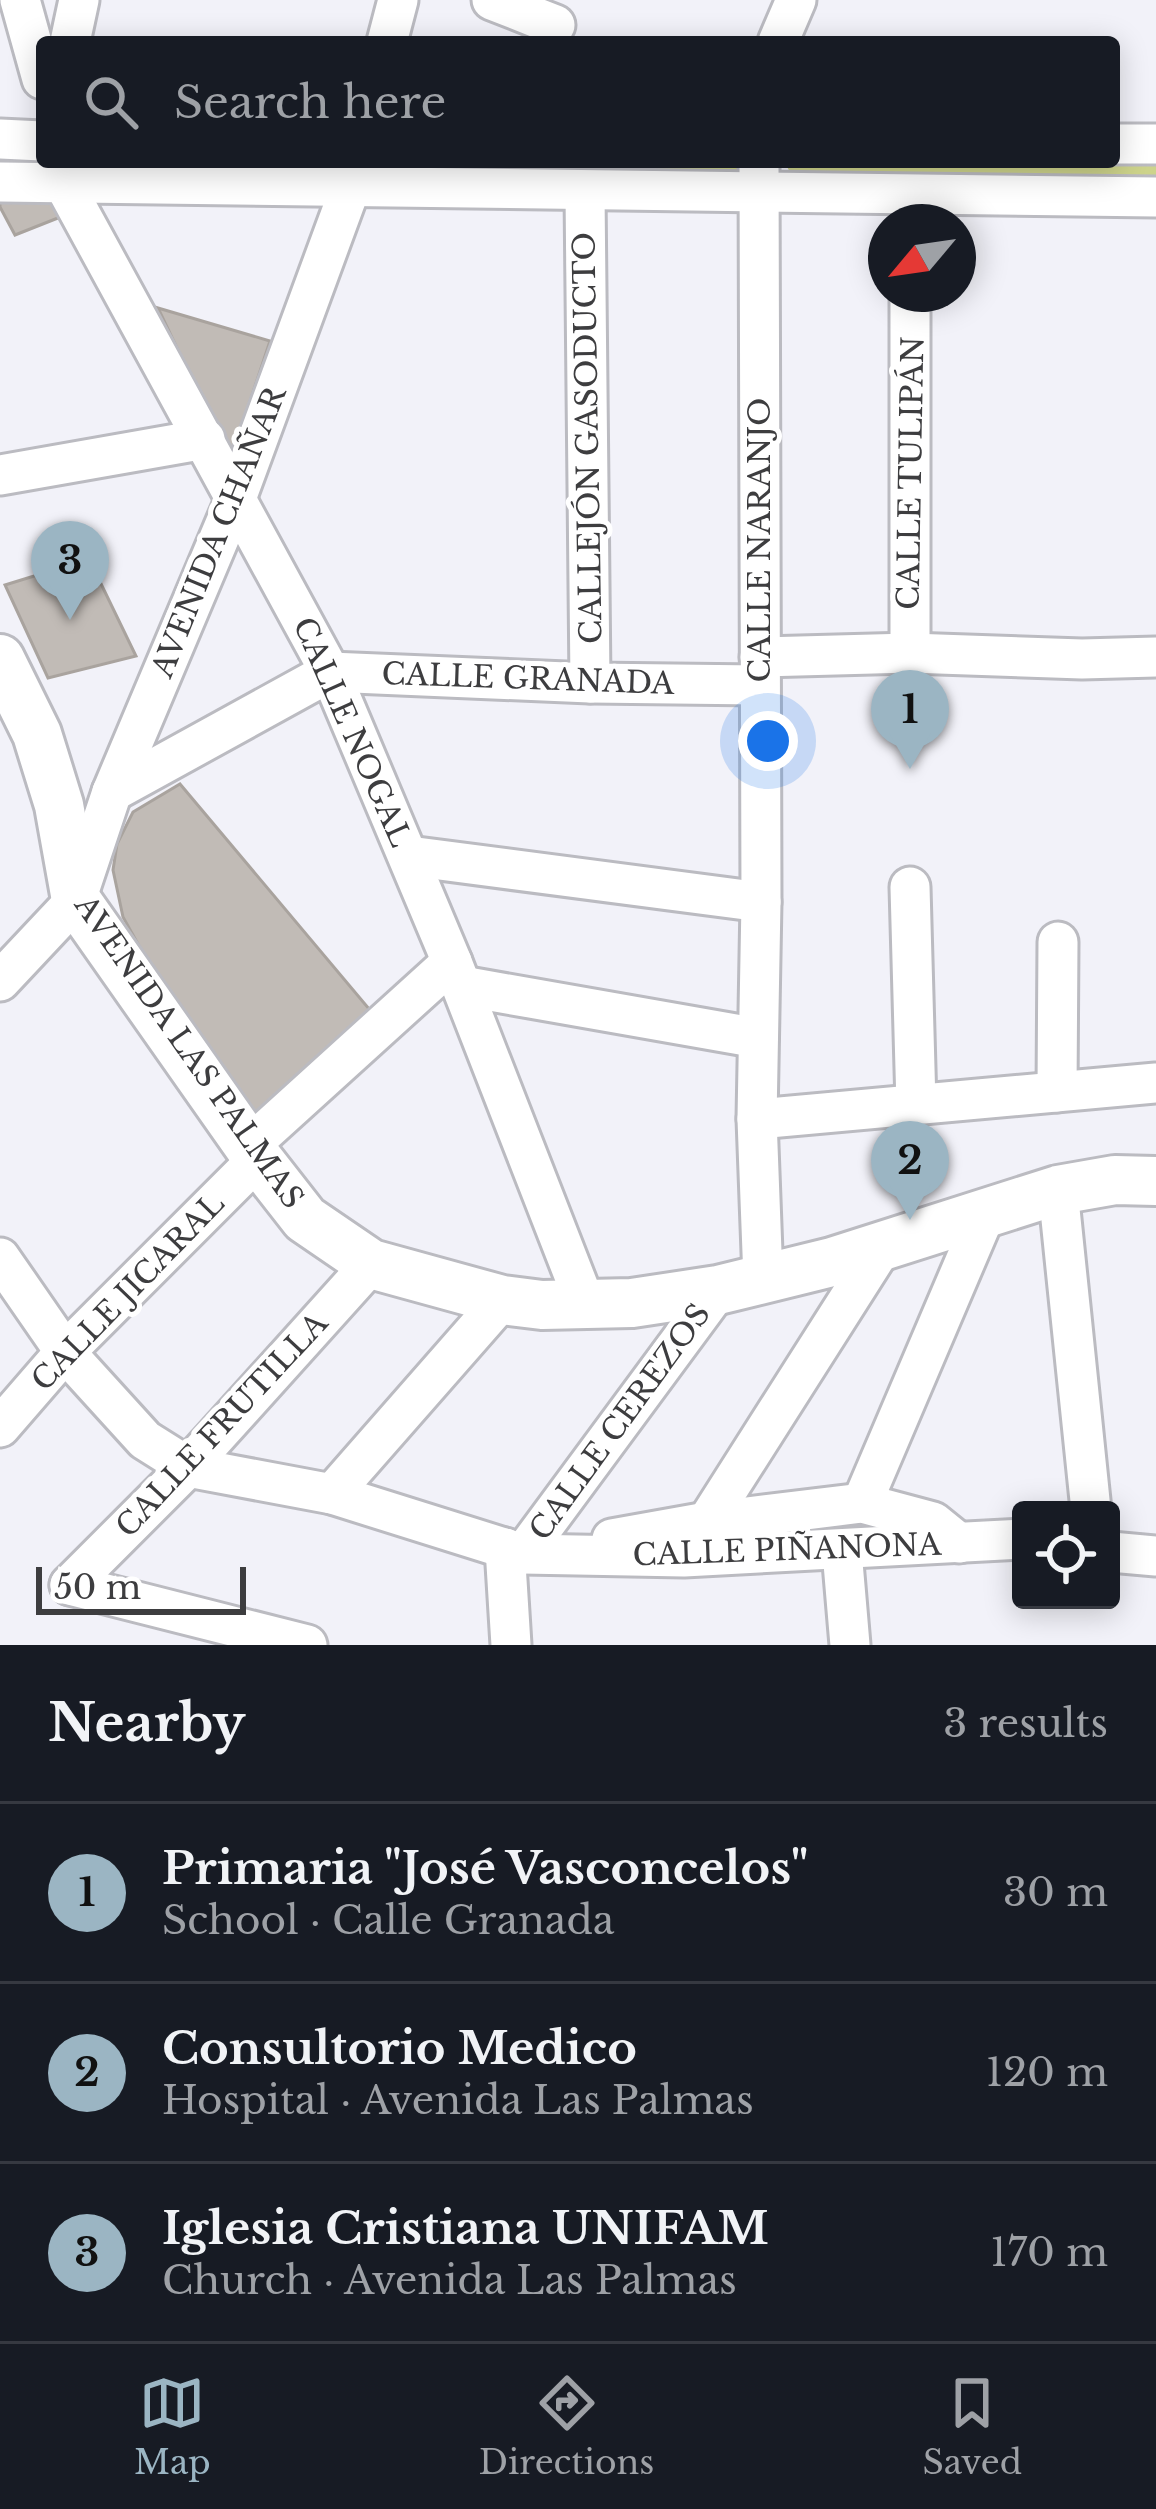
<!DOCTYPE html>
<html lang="en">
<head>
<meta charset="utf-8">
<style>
  body { margin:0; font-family:"Libre Baskerville",serif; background:#242831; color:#f1f3f6 }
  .controls { position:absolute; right:36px; bottom:36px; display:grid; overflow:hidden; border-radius:12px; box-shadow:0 6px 30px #0003 }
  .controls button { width:108px; height:108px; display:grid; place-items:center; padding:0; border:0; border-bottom:3px solid #363941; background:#171b24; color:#f1f3f6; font:60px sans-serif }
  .compass { position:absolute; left:868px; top:204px; width:108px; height:108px; border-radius:50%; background:#171b24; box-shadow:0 6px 30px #0003; rotate:241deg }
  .scale { position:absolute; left:36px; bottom:30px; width:210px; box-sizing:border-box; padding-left:12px; border:6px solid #3d3d3f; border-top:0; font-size:33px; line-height:42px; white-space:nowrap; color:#3d3d3f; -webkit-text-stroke:9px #fff; paint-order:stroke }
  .you { position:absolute; left:768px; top:741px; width:42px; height:42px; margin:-30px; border:9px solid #fff; border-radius:50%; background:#1a73e8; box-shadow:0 0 0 18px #1a73e833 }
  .badge { display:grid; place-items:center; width:78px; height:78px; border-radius:50%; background:#9bb5c3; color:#111; font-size:39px; font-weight:700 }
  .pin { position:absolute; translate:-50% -99px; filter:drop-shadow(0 3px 6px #0008) }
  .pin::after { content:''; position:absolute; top:63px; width:42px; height:36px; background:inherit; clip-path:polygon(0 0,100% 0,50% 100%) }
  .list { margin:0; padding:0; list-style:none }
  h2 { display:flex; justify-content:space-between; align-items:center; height:156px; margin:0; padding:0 48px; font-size:51px }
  h2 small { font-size:39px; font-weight:400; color:#9ea1a6 }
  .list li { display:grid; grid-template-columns:78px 1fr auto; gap:36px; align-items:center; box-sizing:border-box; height:180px; padding:0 48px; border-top:3px solid #363941 }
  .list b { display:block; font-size:45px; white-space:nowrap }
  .list p { margin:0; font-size:39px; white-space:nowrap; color:#9ea1a6 }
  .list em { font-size:39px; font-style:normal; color:#9ea1a6 }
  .icon { flex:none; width:66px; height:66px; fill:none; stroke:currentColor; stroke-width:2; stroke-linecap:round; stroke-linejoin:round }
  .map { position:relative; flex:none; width:1156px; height:1645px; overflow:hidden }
  .search { position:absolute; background:#171b24; box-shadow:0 6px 30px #0003; left:36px; right:36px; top:36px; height:132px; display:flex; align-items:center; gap:30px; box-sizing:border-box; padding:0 42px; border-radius:12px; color:#9ea1a6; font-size:45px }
  .sheet { height:696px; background:#171b24 }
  nav { display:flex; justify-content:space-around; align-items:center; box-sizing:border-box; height:168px; border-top:3px solid #363941; background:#171b24; font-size:33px; color:#9ea1a6 }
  nav a { display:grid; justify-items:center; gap:6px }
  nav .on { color:#9bb5c3 }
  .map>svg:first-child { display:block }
  .green { fill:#cdd38b }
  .building { fill:#c1bbb6; stroke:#a9a39e; stroke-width:3 }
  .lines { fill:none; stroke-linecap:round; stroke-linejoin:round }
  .minor-casing { stroke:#bbbbc1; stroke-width:45 }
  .major-casing { stroke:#bbbbc1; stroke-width:54 }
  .minor { stroke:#fff; stroke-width:39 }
  .major { stroke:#fff; stroke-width:48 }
  .labels { text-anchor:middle; stroke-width:10; stroke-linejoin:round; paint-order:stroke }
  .street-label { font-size:30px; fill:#3d3d3f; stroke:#fff }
</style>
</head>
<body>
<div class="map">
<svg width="1156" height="1645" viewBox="0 0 1156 1645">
  <rect width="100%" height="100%" fill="#f2f2f9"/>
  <g class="green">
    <path d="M0 147 42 148V162H341L337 172 0 167Z"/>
    <path d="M1156 153V178L799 180 788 169 787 162H1114Z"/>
    <path d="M375 162H756L751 177 373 168Z"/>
  </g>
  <g class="building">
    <path d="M0 198H64L68 214 15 235 0 207Z"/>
    <path d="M158 308 270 341 232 456 226 452Z"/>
    <path d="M89 559 136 656 48 678 5 585Z"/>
    <path d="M180 784 375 1016 254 1114 144 955 123 917 113 870 117 844 133 812Z"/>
  </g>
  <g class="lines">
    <g class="minor-casing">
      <g id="minor">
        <path d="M20 0 42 79"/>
        <path d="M492 0 555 25"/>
        <path d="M70 42 79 0"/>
        <path d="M387 42 398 0"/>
        <path d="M778 42 796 0"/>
        <path d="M0 139 42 141"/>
        <path d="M1114 144H1156"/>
        <path d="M759 162 761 902 757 1119 763 1279"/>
        <path d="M0 182 1156 197"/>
        <path d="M64 184 330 672 452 962 586 1306"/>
        <path d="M585 193 590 683"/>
        <path d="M0 475 205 439"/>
        <path d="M910 653V294"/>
        <path d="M760 657 910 653 1082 659 1156 657"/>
        <path d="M112 792 330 672 590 683 759 685"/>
        <path d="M409 856 761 902"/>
        <path d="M910 887 916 1105"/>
        <path d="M0 981 76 900 112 792 237 496 358 167"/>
        <path d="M462 986 758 1038"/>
        <path d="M1057 1092 1058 942"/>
        <path d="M757 1119 1156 1083"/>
        <path d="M249 1146 452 962"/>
        <path d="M1058 1190 1091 1510"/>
        <path d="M0 1258 65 1352 145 1440 188 1467 332 1494 523 1554 684 1557 1021 1539"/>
        <path d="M0 1427 65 1352 258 1159"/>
        <path d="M332 1494 502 1300"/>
        <path d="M862 1503 987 1210"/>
        <path d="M707 1522 882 1247"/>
        <path d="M612 1539 707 1522 862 1503 933 1522 959 1543"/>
        <path d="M505 1548 511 1645"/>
        <path d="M842 1551 850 1645"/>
        <path d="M1111 1552 1156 1556"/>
        <path d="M523 1554 718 1290"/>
        <path d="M70 1585 188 1467 371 1264"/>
        <path d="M70 1585 307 1645"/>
      </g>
    </g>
    <g class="major-casing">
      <path id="major" d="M0 659 37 734 59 805 76 900 255 1155 305 1219 371 1264 502 1300 542 1305 632 1303 718 1290 832 1262 1058 1190 1115 1180 1156 1181"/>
    </g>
    <use href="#minor" class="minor"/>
    <use href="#major" class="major"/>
  </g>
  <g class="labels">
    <g class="street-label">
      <text transform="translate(588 438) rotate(-91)" y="10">CALLEJÓN GASODUCTO</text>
      <text transform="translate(911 473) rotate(-89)" y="10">CALLE TULIPÁN</text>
      <text transform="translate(219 532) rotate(-68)" y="10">AVENIDA CHAÑAR</text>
      <text transform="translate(760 540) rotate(-90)" y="10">CALLE NARANJO</text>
      <text transform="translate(528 679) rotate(2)" y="10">CALLE GRANADA</text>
      <text transform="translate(352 732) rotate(66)" y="10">CALLE NOGAL</text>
      <text transform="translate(189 1052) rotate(55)" y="10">AVENIDA LAS PALMAS</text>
      <text transform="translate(128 1292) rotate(-46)" y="10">CALLE JICARAL</text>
      <text transform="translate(620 1422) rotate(-54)" y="10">CALLE CEREZOS</text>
      <text transform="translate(222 1425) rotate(-47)" y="10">CALLE FRUTILLA</text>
      <text transform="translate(787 1550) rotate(-2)" y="10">CALLE PIÑANONA</text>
    </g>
  </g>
</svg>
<div class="controls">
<button><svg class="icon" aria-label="locate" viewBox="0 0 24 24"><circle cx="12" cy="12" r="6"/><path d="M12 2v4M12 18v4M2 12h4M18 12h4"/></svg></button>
</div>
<svg class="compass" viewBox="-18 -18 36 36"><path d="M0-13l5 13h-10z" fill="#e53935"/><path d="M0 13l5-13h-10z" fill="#9ea1a6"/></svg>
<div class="scale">50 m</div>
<div class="you"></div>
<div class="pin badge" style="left:910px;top:769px">1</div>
<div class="pin badge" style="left:910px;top:1220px">2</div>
<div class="pin badge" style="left:70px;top:620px">3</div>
<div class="search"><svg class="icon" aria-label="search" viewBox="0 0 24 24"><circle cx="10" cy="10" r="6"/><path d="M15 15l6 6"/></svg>Search here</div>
</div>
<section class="sheet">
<h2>Nearby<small>3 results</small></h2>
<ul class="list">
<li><span class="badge">1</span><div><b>Primaria &quot;José Vasconcelos&quot;</b><p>School · Calle Granada</p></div><em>30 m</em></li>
<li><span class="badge">2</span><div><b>Consultorio Medico</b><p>Hospital · Avenida Las Palmas</p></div><em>120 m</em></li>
<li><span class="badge">3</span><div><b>Iglesia Cristiana UNIFAM</b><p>Church · Avenida Las Palmas</p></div><em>170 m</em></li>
</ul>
</section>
<nav>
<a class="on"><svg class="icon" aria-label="map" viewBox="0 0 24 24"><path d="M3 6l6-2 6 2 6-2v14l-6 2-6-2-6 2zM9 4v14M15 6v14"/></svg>Map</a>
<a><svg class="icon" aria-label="directions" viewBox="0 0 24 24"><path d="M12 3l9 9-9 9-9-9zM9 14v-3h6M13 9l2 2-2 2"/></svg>Directions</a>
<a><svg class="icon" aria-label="saved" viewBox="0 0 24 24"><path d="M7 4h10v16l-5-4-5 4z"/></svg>Saved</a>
</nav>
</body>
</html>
